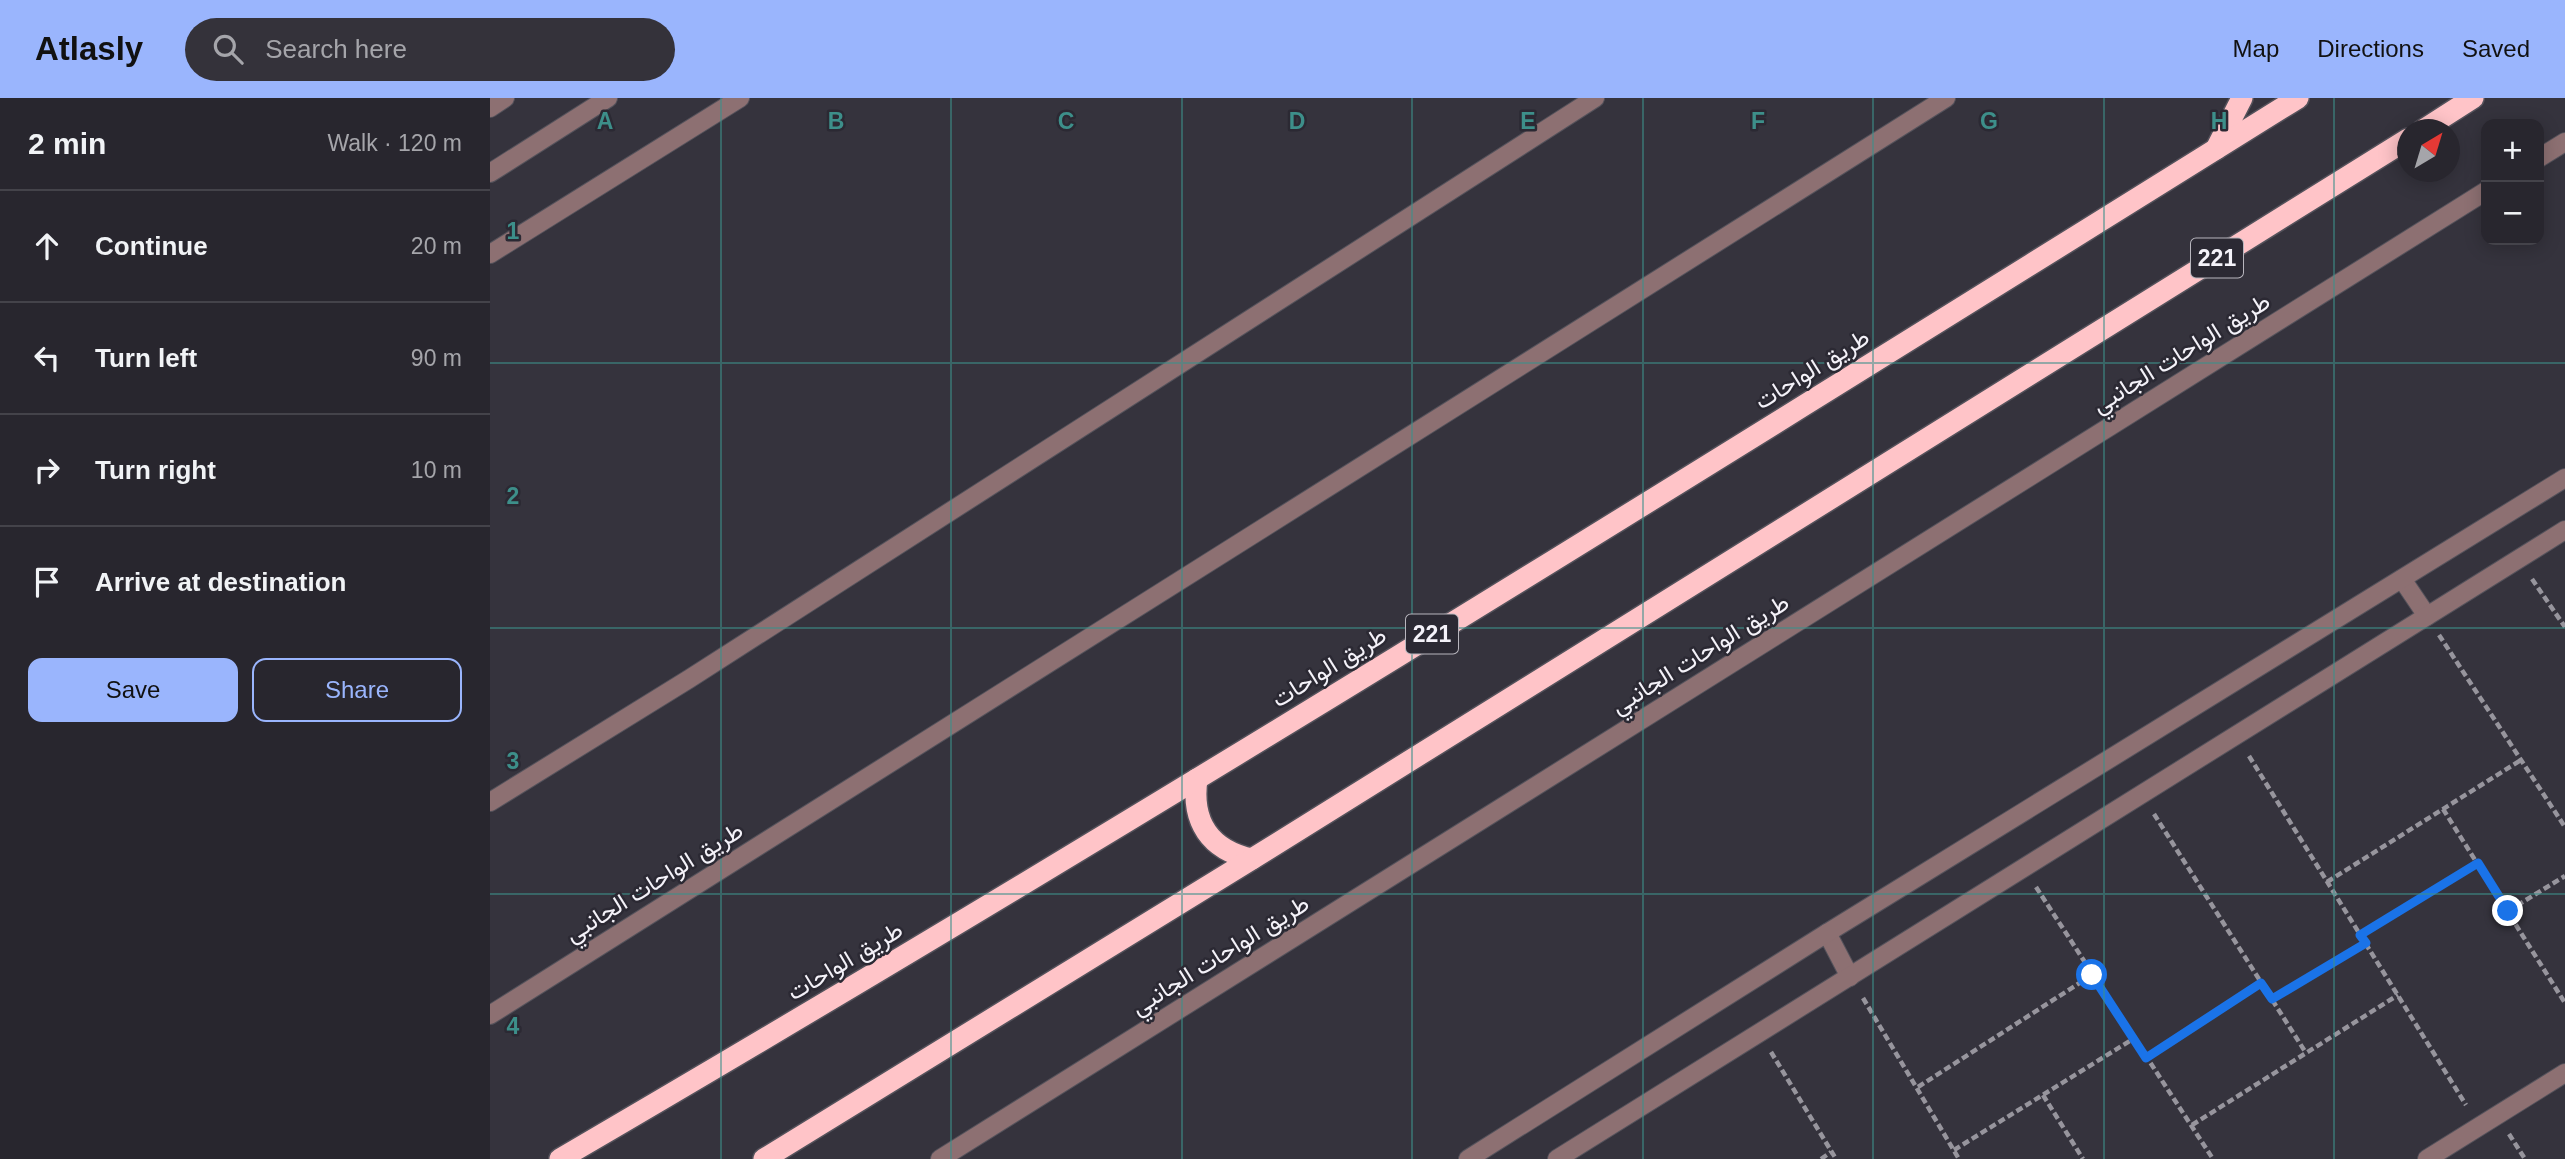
<!DOCTYPE html>
<html lang="en">
<head>
<meta charset="utf-8">
<style>
  body { margin:0; font-family:Helvetica,Vazirmatn,sans-serif; background:#34323a; color:#f1f3f6 }
  .controls { position:absolute; right:21px; top:21px; display:grid; overflow:hidden; border-radius:14px; box-shadow:0 4px 18px #0003 }
  .controls button { width:63px; height:63px; display:grid; place-items:center; padding:0; border:0; border-bottom:2px solid #44434a; background:#28262e; color:#f1f3f6; font:35px sans-serif }
  .compass { position:absolute; left:1907px; top:21px; width:63px; height:63px; border-radius:50%; background:#28262e; box-shadow:0 4px 18px #0003; rotate:38deg }
  .stop { position:absolute; width:21px; height:21px; margin:-16px; border:5px solid #1a73e8; border-radius:50%; background:#fff }
  .stop.end { background:#1a73e8; border-color:#fff; box-shadow:0 2px 7px #0008 }
  .list { margin:0; padding:0; list-style:none }
  h2 { display:flex; justify-content:space-between; align-items:center; height:91px; margin:0; padding:0 28px; font-size:30px }
  h2 small { font-size:23px; font-weight:400; color:#a5a5aa }
  .list li { display:grid; grid-template-columns:46px 1fr auto; gap:21px; align-items:center; box-sizing:border-box; height:112px; padding:0 28px; border-top:2px solid #44434a }
  .list b { display:block; font-size:26px; white-space:nowrap }
  .list em { font-size:23px; font-style:normal; color:#a5a5aa }
  .actions { display:flex; gap:14px; padding:21px 28px }
  .actions a { flex:1; padding:16px 0; border:2px solid #9ab5fd; border-radius:14px; text-align:center; font-size:24px; color:#9ab5fd }
  .actions .main { background:#9ab5fd; color:#111 }
  .icon { flex:none; width:38px; height:38px; fill:none; stroke:currentColor; stroke-width:2; stroke-linecap:round; stroke-linejoin:round }
  .map { position:relative; flex:none; width:2075px; height:1061px; overflow:hidden }
  header { display:flex; align-items:center; gap:42px; box-sizing:border-box; height:98px; padding:0 35px; background:#9ab5fd; color:#111 }
  header strong { font-size:33px }
  nav { display:flex; gap:38px; margin-inline-start:auto; font-size:24px }
  .search { width:490px; height:63px; background:#34323a; display:flex; align-items:center; gap:18px; box-sizing:border-box; padding:0 24px; border-radius:38px; color:#a5a5aa; font-size:26px }
  main { display:flex }
  aside { flex:1; background:#28262e }
  .map>svg:first-child { display:block }
  .lines { fill:none; stroke-linecap:round; stroke-linejoin:round }
  .minor-casing { stroke:#54525b; stroke-width:20 }
  .highway-casing { stroke:#54525b; stroke-width:24 }
  .path { stroke:#97959d; stroke-width:4.5; stroke-dasharray:7 3.5; stroke-linecap:butt }
  .minor { stroke:#8d7072; stroke-width:18 }
  .highway { stroke:#ffc4c8; stroke-width:21 }
  .route { stroke:#1a73e8; stroke-width:9 }
  .grid { fill:none; stroke:#3d8f8a; stroke-width:2; stroke-opacity:0.55 }
  .labels { text-anchor:middle; stroke-width:5; stroke-linejoin:round; paint-order:stroke }
  .shield { fill:#2b2933; stroke:#b8b6be; stroke-width:2 }
  .shield-label { font-size:23px; font-weight:bold; fill:#f4f2f9 }
  .street-label { font-size:24px; fill:#f4f2f9; stroke:#2b2933 }
  .grid-label { font-size:23px; text-anchor:middle; font-weight:bold; fill:#3d8f8a; stroke:#2b2933; stroke-width:5; stroke-linejoin:round; paint-order:stroke }
</style>
</head>
<body>
<header>
<strong>Atlasly</strong>
<div class="search"><svg class="icon" aria-label="search" viewBox="0 0 24 24"><circle cx="10" cy="10" r="6"/><path d="M15 15l6 6"/></svg>Search here</div>
<nav><a>Map</a><a>Directions</a><a>Saved</a></nav>
</header>
<main>
<aside>
<h2>2 min<small>Walk · 120 m</small></h2>
<ul class="list">
<li><svg class="icon" aria-label="ahead" viewBox="0 0 24 24"><path d="M12 20V5M6 11l6-6 6 6"/></svg><div><b>Continue</b></div><em>20 m</em></li>
<li><svg class="icon" aria-label="left" viewBox="0 0 24 24"><path d="M17 20v-9H6M10 6l-5 5 5 5"/></svg><div><b>Turn left</b></div><em>90 m</em></li>
<li><svg class="icon" aria-label="right" viewBox="0 0 24 24"><path d="M7 20v-9h11M14 6l5 5-5 5"/></svg><div><b>Turn right</b></div><em>10 m</em></li>
<li><svg class="icon" aria-label="arrive" viewBox="0 0 24 24"><path d="M6 21V4h12l-3 4 3 4H6"/></svg><div><b>Arrive at destination</b></div></li>
</ul>
<div class="actions"><a class="main">Save</a><a>Share</a></div>
</aside>
<div class="map">
<svg width="2075" height="1061" viewBox="0 0 2075 1061">
  <rect width="100%" height="100%" fill="#35333d"/>
  <g class="lines">
    <g class="minor-casing">
      <g id="minor">
        <path d="M0 10 15 0"/>
        <path d="M2049 60 2075 44"/>
        <path d="M0 75 118 0"/>
        <path d="M0 156 250 0"/>
        <path d="M1912 481 1937 518"/>
        <path d="M0 704 199 581 1105 0"/>
        <path d="M1337 835 1360 879"/>
        <path d="M0 917 1456 0"/>
        <path d="M450 1061 1996 93"/>
        <path d="M978 1061 1337 835 2075 380"/>
        <path d="M1067 1061 2075 432"/>
        <path d="M1937 1061 2075 975"/>
      </g>
    </g>
    <g class="highway-casing">
      <g id="highway">
        <path d="M1933 32 1983 0"/>
        <path d="M1726 51 1752 0"/>
        <path d="M707 681C701 724 720 752 762 761"/>
        <path d="M70 1061C656 719 1232 359 1808 0"/>
        <path d="M274 1061 762 761 1918 41"/>
      </g>
    </g>
    <g class="path">
      <path d="M2042 481 2075 529"/>
      <path d="M1949 537 2075 729"/>
      <path d="M1759 658 1976 1007"/>
      <path d="M1953 711 2075 905"/>
      <path d="M1664 716 1816 955"/>
      <path d="M1837 784 2031 662"/>
      <path d="M1546 789 1723 1061"/>
      <path d="M2018 813 2075 778"/>
      <path d="M1870 837 1988 765"/>
      <path d="M1373 900 1469 1061"/>
      <path d="M1782 901 1876 845"/>
      <path d="M1281 954 1346 1061"/>
      <path d="M1656 960 1771 885"/>
      <path d="M1428 989 1602 877"/>
      <path d="M1553 997 1593 1061"/>
      <path d="M1702 1027 1908 897"/>
      <path d="M2019 1036 2035 1061"/>
      <path d="M1464 1052 1643 941"/>
      <path d="M1331 1061 1341 1054"/>
    </g>
    <use href="#minor" class="minor"/>
    <use href="#highway" class="highway"/>
  </g>
  <g class="lines">
    <path class="route" d="M1602 877 1656 960 1771 885 1782 901 1876 845 1870 837 1988 765 2018 813"/>
  </g>
  <path class="grid" d="M231 0V1061M461 0V1061M692 0V1061M922 0V1061M1153 0V1061M1383 0V1061M1614 0V1061M1844 0V1061M0 265H2075M0 530H2075M0 796H2075"/>
  <g class="labels">
    <g class="shield">
      <rect x="1701" y="140.5" width="52" height="39" rx="5"/>
      <rect x="916" y="516.5" width="52" height="39" rx="5"/>
    </g>
    <g class="shield-label">
      <text x="1727" y="168">221</text>
      <text x="942" y="544">221</text>
    </g>
    <g class="street-label">
      <text transform="translate(1691 255) rotate(-32)" y="8">طريق الواحات الجانبي</text>
      <text transform="translate(1322 271) rotate(-32)" y="8">طريق الواحات</text>
      <text transform="translate(1210 556) rotate(-32)" y="8">طريق الواحات الجانبي</text>
      <text transform="translate(839 569) rotate(-32)" y="8">طريق الواحات</text>
      <text transform="translate(164 784) rotate(-32)" y="8">طريق الواحات الجانبي</text>
      <text transform="translate(730 857) rotate(-32)" y="8">طريق الواحات الجانبي</text>
      <text transform="translate(355 863) rotate(-31)" y="8">طريق الواحات</text>
    </g>
  </g>
  <g class="grid-label">
    <text x="115" y="31">A</text>
    <text x="346" y="31">B</text>
    <text x="576" y="31">C</text>
    <text x="807" y="31">D</text>
    <text x="1038" y="31">E</text>
    <text x="1268" y="31">F</text>
    <text x="1499" y="31">G</text>
    <text x="1729" y="31">H</text>
    <text x="23" y="141">1</text>
    <text x="23" y="406">2</text>
    <text x="23" y="671">3</text>
    <text x="23" y="936">4</text>
  </g>
</svg>
<div class="controls">
<button>+</button>
<button>−</button>
</div>
<svg class="compass" viewBox="-18 -18 36 36"><path d="M0-13l5 13h-10z" fill="#e53935"/><path d="M0 13l5-13h-10z" fill="#a5a5aa"/></svg>
<div class="stop" style="left:1602px;top:877px"></div>
<div class="stop end" style="left:2018px;top:813px"></div>
</div>
</main>
</body>
</html>
